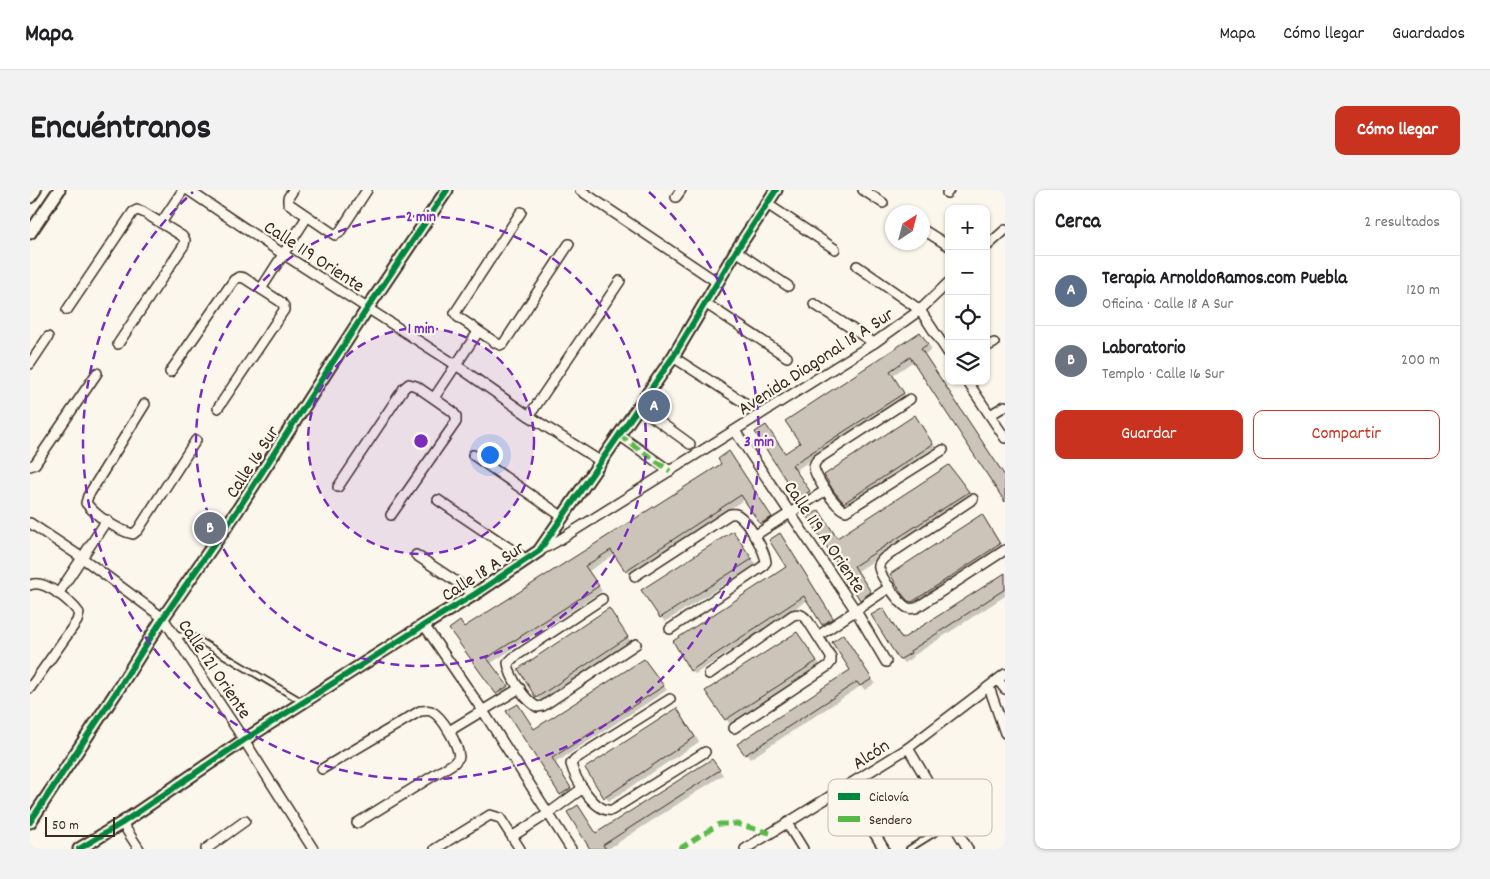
<!DOCTYPE html>
<html lang="es">
<head>
<meta charset="utf-8">
<style>
  body { margin:0; font-family:Dekko,sans-serif; background:#f2f2f2; color:#202124 }
  .controls { position:absolute; right:15px; top:15px; display:grid; overflow:hidden; border-radius:10px; box-shadow:0 1px 4px #0004 }
  .controls button { width:45px; height:45px; display:grid; place-items:center; padding:0; border:0; border-bottom:1px solid #e0e0e0; background:#fff; color:#202124; font:25px sans-serif }
  .compass { position:absolute; left:855px; top:15px; width:45px; height:45px; border-radius:50%; background:#fff; box-shadow:0 1px 4px #0004; rotate:36deg }
  .scale { position:absolute; left:15px; bottom:12px; width:70px; box-sizing:border-box; padding-left:5px; border:2px solid #3b2a1e; border-top:0; font-size:14px; line-height:18px; white-space:nowrap; color:#3b2a1e; -webkit-text-stroke:4px #fbf7ec; paint-order:stroke }
  .you { position:absolute; left:459px; top:264px; width:18px; height:18px; margin:-12px; border:4px solid #fff; border-radius:50%; background:#1a73e8; box-shadow:0 0 0 8px #1a73e833 }
  .badge { display:grid; place-items:center; width:32px; height:32px; border-radius:50%; background:#c8321e; color:#fff; font-size:16px; font-weight:700 }
  .pin { position:absolute; translate:-50% -50%; border:2px solid #fff; box-shadow:0 1px 5px #0006 }
  .list { margin:0; padding:0; list-style:none }
  h2 { display:flex; justify-content:space-between; align-items:center; height:65px; margin:0; padding:0 20px; font-size:21px }
  h2 small { font-size:16px; font-weight:400; color:#757577 }
  .list li { display:grid; grid-template-columns:32px 1fr auto; gap:15px; align-items:center; box-sizing:border-box; height:70px; padding:0 20px; border-top:1px solid #e0e0e0 }
  .list b { display:block; font-size:19px; white-space:nowrap }
  .list p { margin:0; font-size:16px; white-space:nowrap; color:#757577 }
  .list em { font-size:16px; font-style:normal; color:#757577 }
  .actions { display:flex; gap:10px; padding:15px 20px }
  .actions a { flex:1; padding:11px 0; border:1px solid #c8321e; border-radius:10px; text-align:center; font-size:18px; color:#c8321e }
  .actions .main { background:#c8321e; color:#fff }
  .icon { flex:none; width:28px; height:28px; fill:none; stroke:currentColor; stroke-width:2; stroke-linecap:round; stroke-linejoin:round }
  .map { position:relative; flex:none; width:975px; height:659px; overflow:hidden; border-radius:10px }
  header { display:flex; align-items:center; gap:30px; box-sizing:border-box; height:70px; padding:0 25px; background:#fff; border-bottom:1px solid #e0e0e0 }
  header strong { font-size:24px }
  nav { display:flex; gap:28px; margin-inline-start:auto; font-size:18px }
  .intro { display:flex; align-items:center; justify-content:space-between; box-sizing:border-box; height:120px; padding:0 30px }
  h1 { margin:0; font-size:35px }
  .button { padding:12px 22px; border-radius:10px; background:#c8321e; color:#fff; font-size:18px; font-weight:700 }
  main { display:flex; gap:30px; padding:0 30px }
  aside { flex:1; background:#fff; border-radius:10px; box-shadow:0 1px 4px #0004 }
  .map>svg:first-child { display:block }
  .shadow { fill:#0003 }
  .building { fill:#ccc4b9; stroke:#3b2a1e }
  .lines { fill:none; stroke-linecap:round; stroke-linejoin:round }
  .lane-casing { stroke:#3b2a1e; stroke-width:8 }
  .street-casing { stroke:#3b2a1e; stroke-width:12 }
  .secondary-casing { stroke:#3b2a1e; stroke-width:15 }
  .lane { stroke:#fbf7ec; stroke-width:4.5 }
  .street { stroke:#fbf7ec; stroke-width:9 }
  .secondary { stroke:#fbf7ec; stroke-width:11 }
  .quiet { stroke:#58b947; stroke-width:5; stroke-dasharray:10 5; stroke-linecap:butt }
  .cycleway-casing { stroke:#fbf7ec; stroke-width:9 }
  .cycleway { stroke:#00873e; stroke-width:6 }
  .ring { fill:none; stroke:#7b2cbf; stroke-width:2.5; stroke-dasharray:9 6 }
  .labels { text-anchor:middle; stroke-width:4.5; stroke-linejoin:round; paint-order:stroke }
  .street-label { font-size:19px; fill:#3b2a1e; stroke:#fbf7ec }
  .key { fill:#fbf7ec; stroke:#c1baae; stroke-width:1 }
  .key-label { font-size:14px; fill:#3b2a1e }
  .centre { fill:#7b2cbf; stroke:#fbf7ec; stroke-width:2.5 }
  .ring-label { font-size:15px; text-anchor:middle; font-weight:bold; fill:#7b2cbf; stroke:#fbf7ec; stroke-width:4.5; stroke-linejoin:round; paint-order:stroke }
</style>
</head>
<body>
<header>
<strong>Mapa</strong>
<nav><a>Mapa</a><a>Cómo llegar</a><a>Guardados</a></nav>
</header>
<div class="intro"><h1>Encuéntranos</h1><a class="button">Cómo llegar</a></div>
<main>
<div class="map">
<svg width="975" height="659" viewBox="0 0 975 659">
  <rect width="100%" height="100%" fill="#fbf7ec"/>
  <filter id="ink" filterUnits="userSpaceOnUse"><feTurbulence type="fractalNoise" baseFrequency=".02" numOctaves="2"/><feDisplacementMap in="SourceGraphic" scale="10" xChannelSelector="R" yChannelSelector="G"/><feConvolveMatrix kernelMatrix="1 2 1 2 8 2 1 2 1" color-interpolation-filters="sRGB"/></filter>
  <g filter="url(#ink)">
    <g class="shadow">
      <path d="M890 143 902 159 895 164 975 286V310L884 171 863 185 877 208 766 280 783 306 774 312 769 308 736 236 756 264 772 254Z"/>
      <path d="M884 227 907 259 820 317 815 312Z"/>
      <path d="M699 263 745 332 736 338 715 309 600 385 585 364 559 381 572 401 461 473 481 501 472 508 421 439 430 433 435 438 693 274Z"/>
      <path d="M932 292 943 307 828 381 845 408 836 414 831 409 789 321 808 348Z"/>
      <path d="M951 326 956 330 974 359 885 415 873 403Z"/>
      <path d="M703 342 726 374 635 432 631 427Z"/>
      <path d="M750 345 754 350 807 433 798 439 778 410 665 484 661 480 758 378Z"/>
      <path d="M975 385V406L883 466 884 467 874 473 870 469 852 420 873 450Z"/>
      <path d="M579 420 601 452 512 512 507 507Z"/>
      <path d="M767 443 791 476 700 534 696 529Z"/>
      <path d="M813 446 845 493 835 500 831 496 720 569 709 554 821 480Z"/>
      <path d="M626 486 637 500 525 573 544 603 535 609 478 522 488 516 505 540Z"/>
      <path d="M646 519 651 524 669 552 579 611 575 607Z"/>
      <path d="M682 570 693 585 578 659H562L548 617 567 644Z"/>
    </g>
    <g class="building">
      <path d="M890 142 898 154 891 159 975 286V312L880 167 860 181 874 203 762 275 780 301 768 309 725 242 736 235 755 263 770 253 755 231Z"/>
      <path d="M885 225 903 254 814 313 803 300 794 285Z"/>
      <path d="M699 261 742 327 730 334 711 305 595 381 581 360 555 376 569 396 457 468 478 496 466 504 419 439 430 431 434 437 691 274 688 269Z"/>
      <path d="M919 275 939 302 824 376 841 402 830 410 778 327 789 320 807 348Z"/>
      <path d="M952 324 970 354 882 412 878 411 872 404 860 384Z"/>
      <path d="M703 341 722 369 630 428 611 400Z"/>
      <path d="M750 343 803 428 792 435 774 406 660 481 643 451 756 377 739 350Z"/>
      <path d="M975 383V399L880 461 881 463 869 470 841 425 853 418 872 449Z"/>
      <path d="M579 418 598 447 506 508 488 479Z"/>
      <path d="M767 442 787 471 695 530 675 501Z"/>
      <path d="M813 444 842 489 830 496 827 492 715 565 707 554 820 480 802 452Z"/>
      <path d="M614 469 634 496 522 568 541 598 530 605 476 521 488 514 504 539Z"/>
      <path d="M647 518 665 547 574 608 555 578Z"/>
      <path d="M682 569 690 580 573 655 576 659H560L537 622 548 615 566 643Z"/>
    </g>
    <g class="lines">
      <g class="lane-casing">
        <g id="lane">
          <path d="M145 446 160 445 271 511"/>
          <path d="M879 659 908 641 920 630"/>
        </g>
      </g>
      <g class="street-casing">
        <g id="street">
          <path d="M158 0 253 64 426 175 499 226 570 271"/>
          <path d="M263 0 258 8V13L305 45 309 43 337 0"/>
          <path d="M550 0 687 92"/>
          <path d="M833 0 853 13"/>
          <path d="M917 3 919 0"/>
          <path d="M646 7 651 0"/>
          <path d="M737 14 805 59"/>
          <path d="M491 22 425 123 428 127 466 153 470 155 474 153 539 54"/>
          <path d="M131 33 153 0"/>
          <path d="M892 39 919 56"/>
          <path d="M956 57 975 40"/>
          <path d="M706 61 758 96"/>
          <path d="M827 76 890 120 919 164"/>
          <path d="M231 99 277 27"/>
          <path d="M675 113 757 167"/>
          <path d="M784 114 844 153"/>
          <path d="M37 120 103 22 107 20 113 22 152 46 155 50 154 55 88 154"/>
          <path d="M956 157 964 153"/>
          <path d="M643 167 713 212"/>
          <path d="M0 174 18 147"/>
          <path d="M140 182 204 90 209 87 214 88 251 112 254 116V120L188 218"/>
          <path d="M937 191 975 248"/>
          <path d="M404 208 448 142"/>
          <path d="M880 209 788 269C786 271 785 272 784 276 783 285 807 320 816 321L913 260"/>
          <path d="M115 214 58 306 56 313C66 326 87 340 103 344L108 340 166 250"/>
          <path d="M609 217 660 254"/>
          <path d="M960 225 975 216"/>
          <path d="M499 226 590 91"/>
          <path d="M705 241 826 421 856 472"/>
          <path d="M589 245 640 281"/>
          <path d="M443 265 533 327"/>
          <path d="M0 276 5 274 67 183"/>
          <path d="M308 297 374 198 379 194 386 196 422 221 426 226V232L361 325"/>
          <path d="M943 309 854 368C851 371 848 374 849 378 851 387 870 415 878 418 880 419 883 418 886 418L975 360"/>
          <path d="M408 310 497 370"/>
          <path d="M0 333 51 367 133 428 214 550 283 659"/>
          <path d="M724 346 796 300"/>
          <path d="M509 361 526 352 844 153 890 120 919 92"/>
          <path d="M386 365 445 404"/>
          <path d="M605 386 700 324C705 324 705 323 708 325 718 331 735 361 736 372L732 377 640 439"/>
          <path d="M0 395C14 388 41 412 49 423L47 431 0 498"/>
          <path d="M28 404 77 330"/>
          <path d="M572 409 483 468 478 473C480 488 494 509 507 517L513 516 606 454"/>
          <path d="M394 435 453 521 541 659"/>
          <path d="M788 446 860 397"/>
          <path d="M679 484 763 425C770 423 773 425 778 431L801 467V472L798 476 704 538"/>
          <path d="M968 490 975 499"/>
          <path d="M959 497 975 543"/>
          <path d="M640 509 545 569 541 574C545 589 565 623 582 620L675 562"/>
          <path d="M419 541 490 498"/>
          <path d="M878 558 938 659"/>
          <path d="M292 579 390 521C394 521 397 520 401 521 413 527 428 554 429 567L424 573 327 633"/>
          <path d="M816 597 854 659"/>
          <path d="M92 633 109 659"/>
          <path d="M757 633 773 659"/>
          <path d="M483 646 519 623 553 598"/>
          <path d="M176 659 215 631"/>
          <path d="M405 659 460 625 470 628 490 659"/>
          <path d="M715 659 878 558 975 484"/>
        </g>
      </g>
      <g class="secondary-casing">
        <g id="secondary">
          <path d="M0 7 5 0"/>
          <path d="M0 43 29 0"/>
          <path d="M0 632 87 501 133 428 207 321 337 119 417 0"/>
          <path d="M49 659 92 633 214 550 394 435 445 404 509 361 643 167 706 61 746 0"/>
        </g>
      </g>
      <use href="#lane" class="lane"/>
      <use href="#street" class="street"/>
      <use href="#secondary" class="secondary"/>
      <g class="quiet">
        <path d="M589 245 640 281"/>
        <path d="M649 659 689 634H707L740 643"/>
      </g>
      <g class="cycleway-casing">
        <g id="cycleway">
          <path d="M0 632 87 501 133 428 207 321 337 119 417 0"/>
          <path d="M49 659 92 633 214 550 394 435 445 404 509 361 643 167 706 61 746 0"/>
        </g>
      </g>
      <use href="#cycleway" class="cycleway"/>
    </g>
  </g>
  <circle cx="391" cy="251" r="113" fill="#7b2cbf" fill-opacity=".12"/>
  <g class="ring">
    <circle cx="391" cy="251" r="113"/>
    <circle cx="391" cy="251" r="225"/>
    <path d="M619 2A338 338 0 1 1 163 2"/>
  </g>
  <g class="labels">
    <g class="street-label">
      <text transform="translate(285 65) rotate(33)" y="7">Calle 119 Oriente</text>
      <text transform="translate(785 170) rotate(-33)" y="7">Avenida Diagonal 18 A Sur</text>
      <text transform="translate(221 271) rotate(-57)" y="7">Calle 16 Sur</text>
      <text transform="translate(796 346) rotate(56)" y="7">Calle 119 A Oriente</text>
      <text transform="translate(452 380) rotate(-33)" y="7">Calle 18 A Sur</text>
      <text transform="translate(186 478) rotate(56)" y="7">Calle 121 Oriente</text>
      <text transform="translate(840 563) rotate(-33)" y="7">Alcón</text>
    </g>
  </g>
  <rect x="798" y="589" width="164" height="57" rx="8" class="key"/>
  <rect x="808" y="603" width="22" height="7" fill="#00873e"/>
  <rect x="808" y="626" width="22" height="6" fill="#58b947"/>
  <g class="key-label">
    <text x="839" y="611">Ciclovía</text>
    <text x="839" y="634">Sendero</text>
  </g>
  <circle cx="391" cy="251" r="8" class="centre"/>
  <g class="ring-label">
    <text x="391" y="31">2 min</text>
    <text x="391" y="143">1 min</text>
    <text x="729" y="256">3 min</text>
  </g>
</svg>
<div class="controls">
<button>+</button>
<button>−</button>
<button><svg class="icon" aria-label="locate" viewBox="0 0 24 24"><circle cx="12" cy="12" r="6"/><path d="M12 2v4M12 18v4M2 12h4M18 12h4"/></svg></button>
<button><svg class="icon" aria-label="layers" viewBox="0 0 24 24"><path d="M12 4l9 5-9 5-9-5zM3 14l9 5 9-5"/></svg></button>
</div>
<svg class="compass" viewBox="-18 -18 36 36"><path d="M0-13l5 13h-10z" fill="#e53935"/><path d="M0 13l5-13h-10z" fill="#757577"/></svg>
<div class="scale">50 m</div>
<div class="you"></div>
<div class="pin badge" style="left:624px;top:216px;background:#5c6f8a">A</div>
<div class="pin badge" style="left:180px;top:338px;background:#6b7280">B</div>
</div>
<aside>
<h2>Cerca<small>2 resultados</small></h2>
<ul class="list">
<li><span class="badge" style="background:#5c6f8a">A</span><div><b>Terapia ArnoldoRamos.com Puebla</b><p>Oficina · Calle 18 A Sur</p></div><em>120 m</em></li>
<li><span class="badge" style="background:#6b7280">B</span><div><b>Laboratorio</b><p>Templo · Calle 16 Sur</p></div><em>200 m</em></li>
</ul>
<div class="actions"><a class="main">Guardar</a><a>Compartir</a></div>
</aside>
</main>
</body>
</html>
